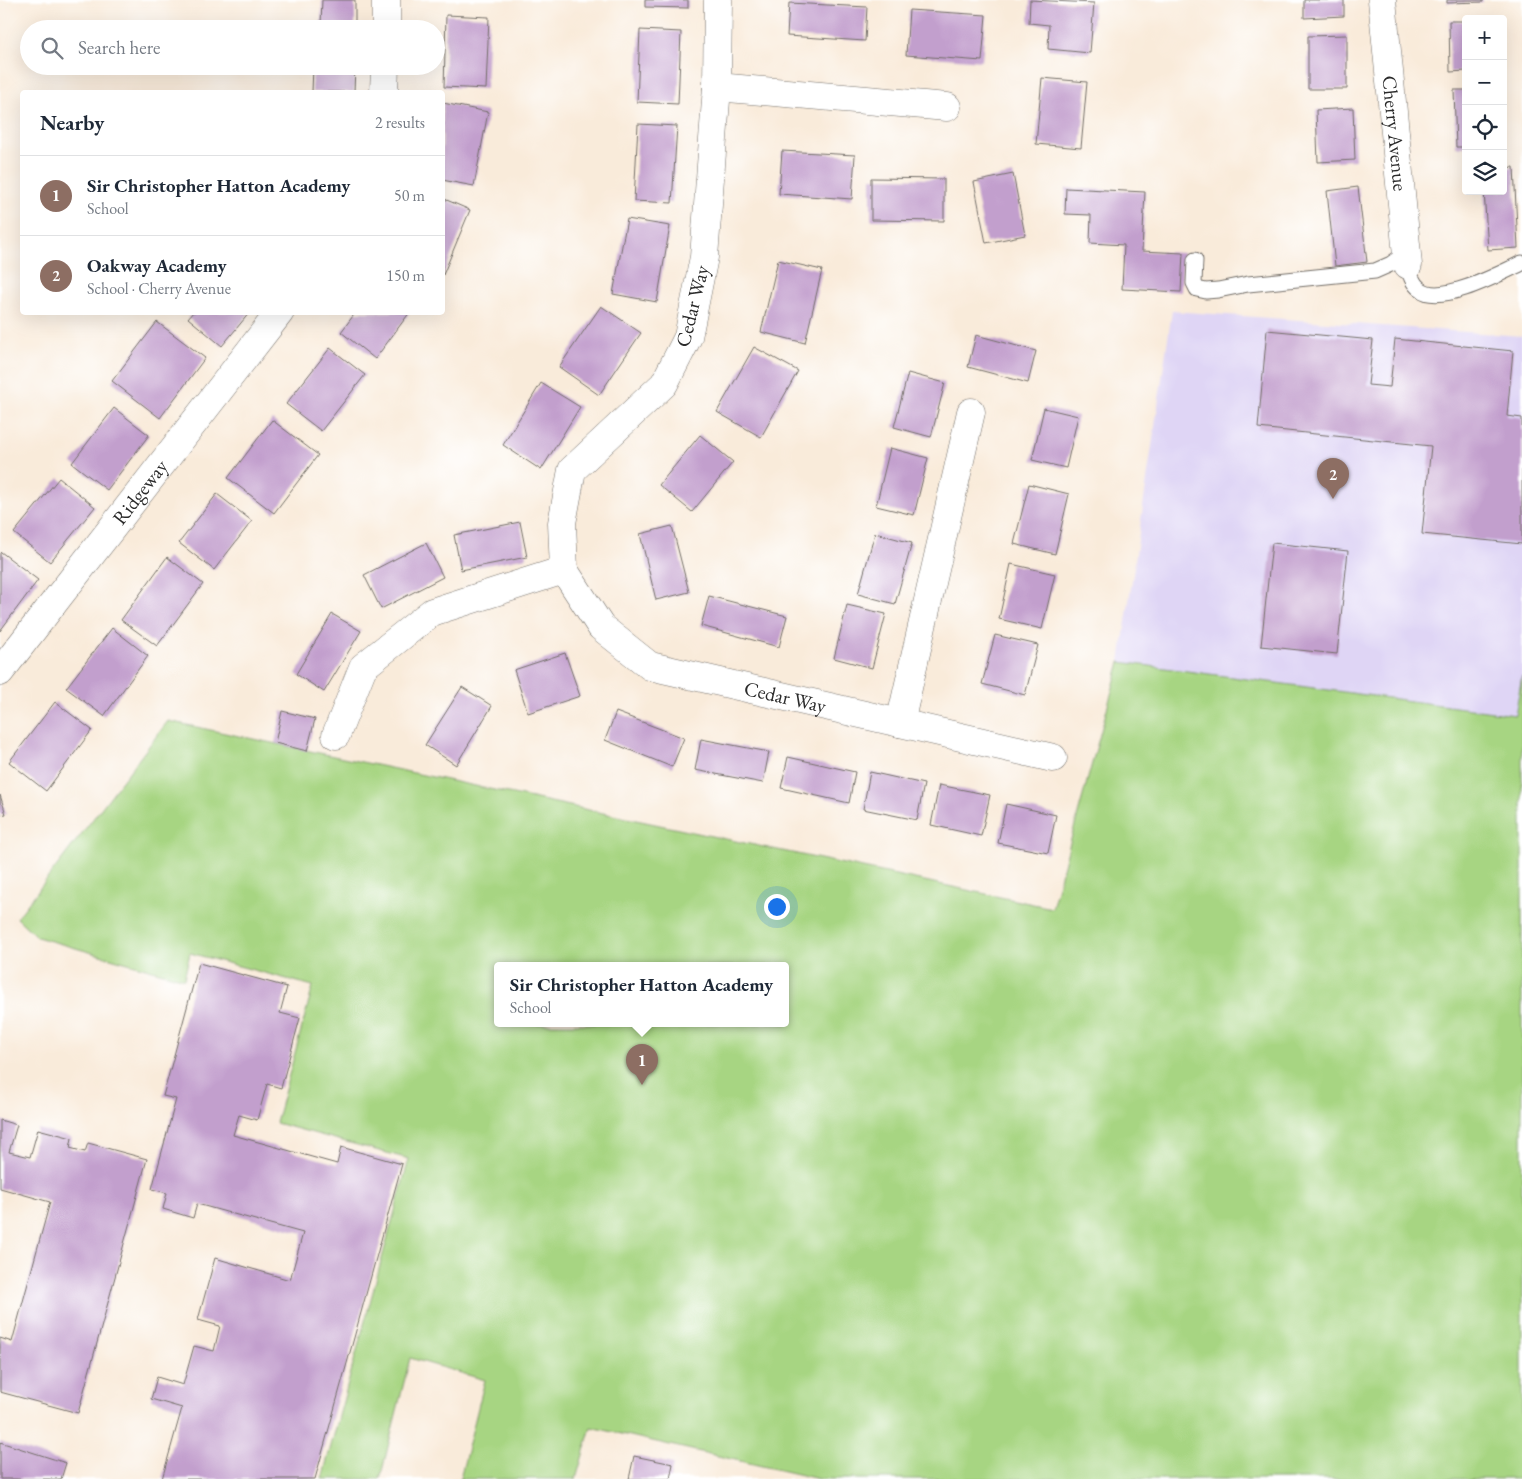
<!DOCTYPE html>
<html lang="en">
<head>
<meta charset="utf-8">
<style>
  body { margin:0; font-family:"EB Garamond",serif; background:#f2f2f3; color:#1f2937 }
  .controls { position:absolute; right:15px; top:15px; display:grid; overflow:hidden; border-radius:5px; box-shadow:0 5px 20px #0002 }
  .controls button { width:45px; height:45px; display:grid; place-items:center; padding:0; border:0; border-bottom:1px solid #e0e1e3; background:#fff; color:#1f2937; font:25px sans-serif }
  .you { position:absolute; left:776px; top:906px; width:18px; height:18px; margin:-12px; border:4px solid #fff; border-radius:50%; background:#1a73e8; box-shadow:0 0 0 8px #1a73e833 }
  .badge { display:grid; place-items:center; width:32px; height:32px; border-radius:50%; background:#0b8043; color:#fff; font-size:16px; font-weight:700 }
  .pin { position:absolute; translate:-50% -41px; filter:drop-shadow(0 1px 2px #0008) }
  .pin::after { content:''; position:absolute; top:26px; width:18px; height:15px; background:inherit; clip-path:polygon(0 0,100% 0,50% 100%) }
  .popup { position:absolute; left:494px; top:962px; width:295px; height:65px; box-sizing:border-box; display:grid; place-content:center; border-radius:5px; background:#fff; filter:drop-shadow(0 1px 4px #0005); font-size:16px; white-space:nowrap; color:#747a83 }
  .popup b { font-size:19px; color:#1f2937 }
  .popup::after { content:''; position:absolute; left:50%; top:100%; margin-left:-10px; border:10px solid transparent; border-top-color:#fff }
  .list { margin:0; padding:0; list-style:none }
  h2 { display:flex; justify-content:space-between; align-items:center; height:65px; margin:0; padding:0 20px; font-size:21px }
  h2 small { font-size:16px; font-weight:400; color:#747a83 }
  .list li { display:grid; grid-template-columns:32px 1fr auto; gap:15px; align-items:center; box-sizing:border-box; height:80px; padding:0 20px; border-top:1px solid #e0e1e3 }
  .list b { display:block; font-size:19px; white-space:nowrap }
  .list p { margin:0; font-size:16px; white-space:nowrap; color:#747a83 }
  .list em { font-size:16px; font-style:normal; color:#747a83 }
  .icon { flex:none; width:28px; height:28px; fill:none; stroke:currentColor; stroke-width:2; stroke-linecap:round; stroke-linejoin:round }
  .map { position:relative; flex:none; width:1522px; height:1479px; overflow:hidden }
  .search { position:absolute; background:#fff; box-shadow:0 5px 20px #0002; left:20px; top:20px; width:425px; height:55px; display:flex; align-items:center; gap:12px; box-sizing:border-box; padding:0 18px; border-radius:28px; color:#747a83; font-size:19px }
  .panel { position:absolute; background:#fff; box-shadow:0 5px 20px #0002; left:20px; top:90px; width:425px; height:225px; border-radius:5px }
  .map>svg:first-child { display:block }
  .built { fill:#dfd5f5 }
  .green { fill:#a7d582; stroke:#698056; fill-rule:evenodd }
  .building { fill:#c29fcd }
  .lines { fill:none; stroke-linecap:round; stroke-linejoin:round }
  .lane-casing { stroke:#736e68; stroke-width:17 }
  .street-casing { stroke:#736e68; stroke-width:29 }
  .lane { stroke:#fff; stroke-width:15 }
  .street { stroke:#fff; stroke-width:28 }
  .labels { text-anchor:middle; stroke-width:4.5; stroke-linejoin:round; paint-order:stroke }
  .street-label { font-size:20px; fill:#2b2b2b; stroke:#fff }
</style>
</head>
<body>
<div class="map">
<svg width="1522" height="1479" viewBox="0 0 1522 1479">
  <rect width="100%" height="100%" fill="#fff"/>
  <filter id="ink" filterUnits="userSpaceOnUse"><feTurbulence type="fractalNoise" baseFrequency=".02" numOctaves="2"/><feDisplacementMap in="SourceGraphic" scale="10" xChannelSelector="R" yChannelSelector="G"/><feConvolveMatrix kernelMatrix="1 2 1 2 8 2 1 2 1" color-interpolation-filters="sRGB"/></filter>
  <filter id="wash" filterUnits="userSpaceOnUse"><feTurbulence type="fractalNoise" baseFrequency=".0096" numOctaves="4" result="noise"/><feDisplacementMap in="SourceGraphic" scale="20" xChannelSelector="R" yChannelSelector="G"/><feGaussianBlur stdDeviation="1.12" result="paint"/><feColorMatrix in="noise" values="0 0 0 0 0 0 0 0 0 0 0 0 0 0 0 0 0 1.4 0 .05"/><feComposite in="paint" operator="in"/></filter>
  <g filter="url(#wash)">
    <rect width="100%" height="100%" fill="#f9ebda"/>
    <path class="built" d="M1172 311 1522 336V676L1515 715 1120 662Z"/>
    <path class="green" d="M1120 662 1515 715 1522 676V1479H819L591 1427 576 1479H460L485 1380 410 1358 380 1479H322L409 1159 276 1123 313 986 190 953 184 979 37 937 17 918 168 721 1052 908ZM498 966H786V1024H498Z"/>
    <g id="blocks">
      <g class="building">
        <path d="M322 0H355V25L321 24Z"/>
        <path d="M645 0H688V8L645 7Z"/>
        <path d="M1030 0 1094 3 1090 53 1048 49 1049 25 1029 23Z"/>
        <path d="M1304 0H1344V16L1304 18Z"/>
        <path d="M1447 0H1483V2L1447 3Z"/>
        <path d="M789 3 867 7 865 41 787 36Z"/>
        <path d="M909 10 986 15 982 61 906 55Z"/>
        <path d="M446 15 489 17 486 89 444 87Z"/>
        <path d="M1449 21H1466V71L1450 72Z"/>
        <path d="M640 30 681 32 678 104 637 102Z"/>
        <path d="M1347 35V89H1308V36Z"/>
        <path d="M313 66H355L354 92H312Z"/>
        <path d="M1042 78 1087 82 1081 148 1036 144Z"/>
        <path d="M1454 90H1466V147H1456Z"/>
        <path d="M443 103 488 112 474 186 442 180Z"/>
        <path d="M1353 108 1355 160 1318 162 1316 110Z"/>
        <path d="M638 124 677 126 672 203 634 201Z"/>
        <path d="M782 151 855 155 852 199 779 194Z"/>
        <path d="M1514 167 1518 248 1488 250 1484 191H1503V168Z"/>
        <path d="M1013 174 1025 235 986 243 974 182Z"/>
        <path d="M871 178 944 179V221L871 220Z"/>
        <path d="M1358 187 1367 262 1335 266 1327 191Z"/>
        <path d="M1066 188 1145 192 1142 251 1183 253 1181 292 1122 289 1124 245 1090 243 1091 215 1065 214Z"/>
        <path d="M442 198 470 210 443 275H442Z"/>
        <path d="M627 219 670 226 657 302 613 294Z"/>
        <path d="M778 260 822 270 805 343 761 332Z"/>
        <path d="M601 306 641 333 599 395 559 367Z"/>
        <path d="M193 312H250L222 346 188 318Z"/>
        <path d="M356 312H410L375 359 341 332Z"/>
        <path d="M157 322 205 358 160 418 112 381Z"/>
        <path d="M1267 330 1373 340 1368 385 1390 387 1395 339 1513 351 1507 416 1522 418V544L1422 534 1431 446 1258 428Z"/>
        <path d="M976 335 1036 351 1028 383 968 367Z"/>
        <path d="M754 347 798 371 761 437 717 412Z"/>
        <path d="M330 348 365 375 321 431 286 404Z"/>
        <path d="M908 373 945 383 931 437 894 427Z"/>
        <path d="M541 383 580 407 541 470 503 445Z"/>
        <path d="M114 408 149 435 107 490 72 463Z"/>
        <path d="M1044 408 1078 416 1066 468 1032 460Z"/>
        <path d="M272 420 318 455 274 513 228 478Z"/>
        <path d="M700 435 733 462 692 512 659 485Z"/>
        <path d="M890 448 928 458 914 515 876 506Z"/>
        <path d="M59 478 95 507 50 562 14 533Z"/>
        <path d="M1029 484 1069 494 1055 554 1014 544Z"/>
        <path d="M217 494 252 521 214 570 179 543Z"/>
        <path d="M520 522 527 557 461 570 454 535Z"/>
        <path d="M672 526 689 592 656 600 640 534Z"/>
        <path d="M875 533 912 543 895 604 858 594Z"/>
        <path d="M426 543 443 577 381 609 364 575Z"/>
        <path d="M1272 543 1348 551 1337 654 1261 646Z"/>
        <path d="M1 552 38 580 0 631V553Z"/>
        <path d="M167 557 203 584 157 646 121 620Z"/>
        <path d="M1011 564 1055 574 1042 629 999 619Z"/>
        <path d="M709 596 787 616 779 647 701 626Z"/>
        <path d="M847 605 886 614 872 668 834 658Z"/>
        <path d="M332 614 361 631 324 692 296 674Z"/>
        <path d="M112 628 148 656 104 716 66 688Z"/>
        <path d="M995 635 1038 645 1025 695 982 684Z"/>
        <path d="M565 653 580 696 528 713 514 670Z"/>
        <path d="M462 687 492 706 456 765 425 745Z"/>
        <path d="M55 702 92 730 46 791 9 762Z"/>
        <path d="M282 711 315 719 307 751 275 743Z"/>
        <path d="M616 712 684 738 672 767 605 740Z"/>
        <path d="M701 739 769 752 763 783 695 770Z"/>
        <path d="M788 757 855 772 849 803 781 788Z"/>
        <path d="M870 772 924 784 917 820 863 809Z"/>
        <path d="M939 785 990 795 981 836 931 825Z"/>
        <path d="M0 795 6 814 0 815Z"/>
        <path d="M1006 804 1056 815 1048 853 998 843Z"/>
        <path d="M199 963 287 987 280 1013 300 1018 281 1088 267 1084 257 1120 239 1115 233 1135 337 1164 341 1147 402 1164 315 1479H162L182 1408 151 1399 157 1377 183 1385 194 1346 214 1351 220 1326 198 1320 215 1258 290 1280 303 1233 197 1204 193 1218 163 1209 167 1193 152 1189 176 1099 163 1096Z"/>
        <path d="M0 1120 17 1125 9 1152 30 1157 38 1129 72 1138 70 1148 85 1152 88 1143 147 1159 78 1413 0 1392V1338L12 1342 50 1202 0 1188Z"/>
        <path d="M0 1442 66 1463 61 1479H0Z"/>
        <path d="M634 1456 673 1464 670 1479H629Z"/>
      </g>
    </g>
  </g>
  <g filter="url(#ink)">
    <use href="#blocks" fill-opacity="0" stroke="#736e68" stroke-width="1"/>
    <g class="lines">
      <g class="lane-casing">
        <g id="lane">
          <path d="M1195 260 1194 283 1197 289 1206 291 1218 290 1248 284 1375 271 1391 264 1406 253"/>
          <path d="M1408 265C1410 274 1412 283 1420 289 1440 306 1501 273 1522 263"/>
        </g>
      </g>
      <g class="street-casing">
        <g id="street">
          <path id="s1" d="M718 0 717 87 704 257 688 337 664 384 572 470 562 523 564 570 601 627 650 666 1053 758"/>
          <path id="s2" d="M1382 0 1408 265"/>
          <path d="M386 29V0"/>
          <path d="M717 87 947 107"/>
          <path d="M384 92 385 66"/>
          <path id="s3" d="M0 672 280 312"/>
          <path d="M900 723 971 412"/>
          <path d="M336 735 363 667 432 612 564 570"/>
        </g>
      </g>
      <use href="#lane" class="lane"/>
      <use href="#street" class="street"/>
    </g>
  </g>
  <g class="labels">
    <g class="street-label">
      <text dy="7" stroke="none"><textPath href="#s2" startOffset="134">Cherry Avenue</textPath></text>
      <text transform="translate(692 306) rotate(-76)" y="7">Cedar Way</text>
      <text dy="7" stroke="none"><textPath href="#s3" startOffset="228">Ridgeway</textPath></text>
      <text dy="7" stroke="none"><textPath href="#s1" startOffset="888">Cedar Way</textPath></text>
    </g>
  </g>
</svg>
<div class="controls">
<button>+</button>
<button>−</button>
<button><svg class="icon" aria-label="locate" viewBox="0 0 24 24"><circle cx="12" cy="12" r="6"/><path d="M12 2v4M12 18v4M2 12h4M18 12h4"/></svg></button>
<button><svg class="icon" aria-label="layers" viewBox="0 0 24 24"><path d="M12 4l9 5-9 5-9-5zM3 14l9 5 9-5"/></svg></button>
</div>
<div class="you"></div>
<div class="pin badge" style="left:642px;top:1085px;background:#8d6e63">1</div>
<div class="popup"><b>Sir Christopher Hatton Academy</b>School</div>
<div class="pin badge" style="left:1333px;top:499px;background:#8d6e63">2</div>
<div class="search"><svg class="icon" aria-label="search" viewBox="0 0 24 24"><circle cx="10" cy="10" r="6"/><path d="M15 15l6 6"/></svg>Search here</div>
<section class="panel">
<h2>Nearby<small>2 results</small></h2>
<ul class="list">
<li><span class="badge" style="background:#8d6e63">1</span><div><b>Sir Christopher Hatton Academy</b><p>School</p></div><em>50 m</em></li>
<li><span class="badge" style="background:#8d6e63">2</span><div><b>Oakway Academy</b><p>School · Cherry Avenue</p></div><em>150 m</em></li>
</ul>
</section>
</div>
</body>
</html>
